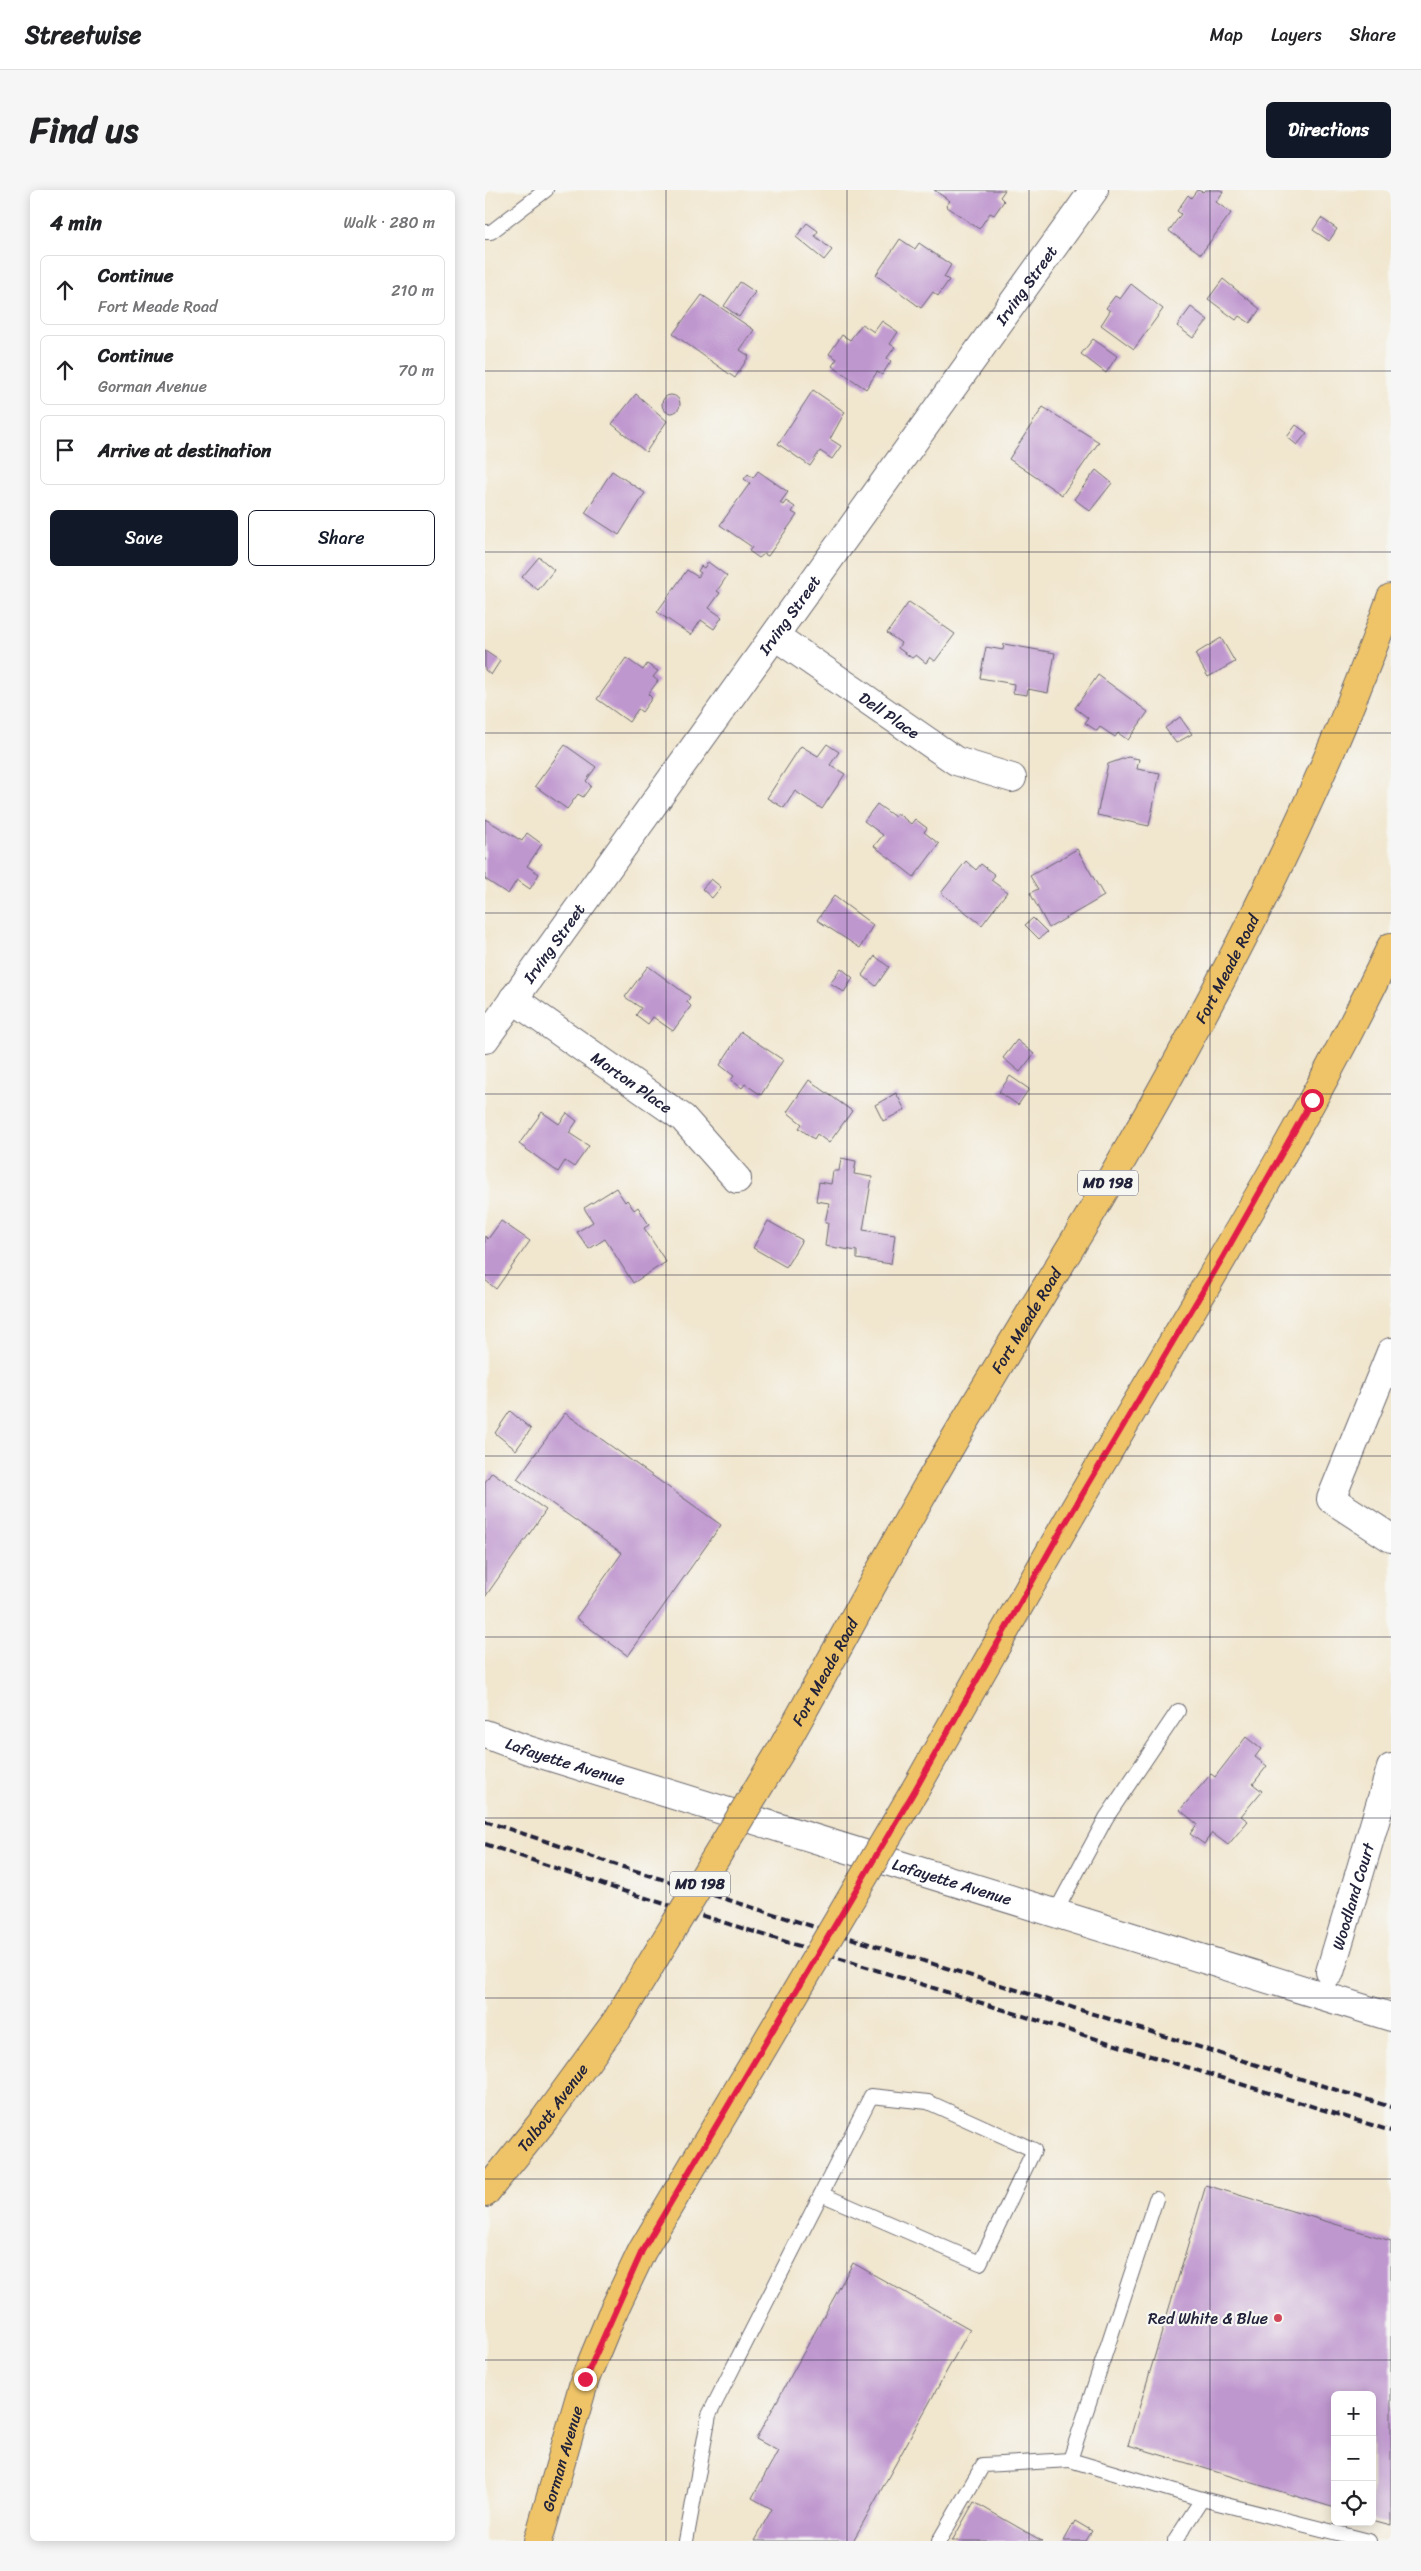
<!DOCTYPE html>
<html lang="en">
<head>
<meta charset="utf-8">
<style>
  body { margin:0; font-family:Sriracha,sans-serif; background:#f6f6f6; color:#202124 }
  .controls { position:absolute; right:15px; bottom:15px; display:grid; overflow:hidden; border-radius:8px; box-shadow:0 2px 12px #0003 }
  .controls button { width:45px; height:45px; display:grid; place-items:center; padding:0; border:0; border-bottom:1px solid #e0e0e0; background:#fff; color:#202124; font:25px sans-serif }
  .stop { position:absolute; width:15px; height:15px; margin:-11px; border:4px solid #e11d48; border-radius:50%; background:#fff }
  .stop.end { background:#e11d48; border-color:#fff; box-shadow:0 1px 5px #0008 }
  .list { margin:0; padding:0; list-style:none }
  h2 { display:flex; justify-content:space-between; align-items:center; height:65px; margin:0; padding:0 20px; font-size:21px }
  h2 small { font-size:16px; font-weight:400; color:#757577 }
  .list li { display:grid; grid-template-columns:32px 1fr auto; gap:15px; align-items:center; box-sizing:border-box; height:70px; margin:0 10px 10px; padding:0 10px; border:1px solid #e0e0e0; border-radius:8px }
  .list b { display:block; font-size:19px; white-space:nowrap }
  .list p { margin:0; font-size:16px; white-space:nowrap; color:#757577 }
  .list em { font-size:16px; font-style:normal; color:#757577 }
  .actions { display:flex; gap:10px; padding:15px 20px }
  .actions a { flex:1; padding:11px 0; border:1px solid #111827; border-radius:8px; text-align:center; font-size:18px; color:#111827 }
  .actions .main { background:#111827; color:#fff }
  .icon { flex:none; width:28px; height:28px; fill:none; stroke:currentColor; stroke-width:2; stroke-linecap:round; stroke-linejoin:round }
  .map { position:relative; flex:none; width:906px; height:2351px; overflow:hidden; border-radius:8px }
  header { display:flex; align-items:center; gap:30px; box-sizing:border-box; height:70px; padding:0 25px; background:#fff; border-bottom:1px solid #e0e0e0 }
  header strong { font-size:24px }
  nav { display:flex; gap:28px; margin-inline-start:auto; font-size:18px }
  .intro { display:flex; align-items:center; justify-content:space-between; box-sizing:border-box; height:120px; padding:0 30px }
  h1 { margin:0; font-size:35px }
  .button { padding:12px 22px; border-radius:8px; background:#111827; color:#fff; font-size:18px; font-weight:700 }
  main { display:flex; gap:30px; padding:0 30px }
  aside { flex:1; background:#fff; border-radius:8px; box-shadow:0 2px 12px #0003 }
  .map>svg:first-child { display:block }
  .building { fill:#bf97cf }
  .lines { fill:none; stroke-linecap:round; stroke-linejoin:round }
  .service-casing { stroke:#6a676e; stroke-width:16 }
  .minor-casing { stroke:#6a676e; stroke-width:30 }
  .tertiary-casing { stroke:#6a676e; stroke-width:30 }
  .primary-casing { stroke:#6a676e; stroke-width:30 }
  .service { stroke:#fff; stroke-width:14 }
  .minor { stroke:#fff; stroke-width:28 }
  .tertiary { stroke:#fff; stroke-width:28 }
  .primary { stroke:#efc469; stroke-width:28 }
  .rail { stroke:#22223b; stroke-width:4; stroke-dasharray:8 4; stroke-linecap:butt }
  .primary-bridge-casing { stroke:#6a676e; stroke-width:30; stroke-linecap:butt }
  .primary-bridge { stroke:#efc469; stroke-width:28 }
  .route { stroke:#e11d48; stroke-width:6 }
  .grid { fill:none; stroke:#22223b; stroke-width:1; stroke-opacity:0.55 }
  .poi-dot { fill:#d1495b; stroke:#f6f6f2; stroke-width:2 }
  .labels { text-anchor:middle; stroke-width:4.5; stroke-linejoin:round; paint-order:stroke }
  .shield { fill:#f6f6f2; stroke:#626272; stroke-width:1 }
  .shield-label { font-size:15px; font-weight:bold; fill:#22223b }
  .street-label { font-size:16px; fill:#22223b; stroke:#f6f6f2 }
  .poi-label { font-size:16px; fill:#22223b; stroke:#f6f6f2; text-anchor:end }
</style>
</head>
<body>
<header>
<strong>Streetwise</strong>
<nav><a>Map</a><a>Layers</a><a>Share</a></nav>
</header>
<div class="intro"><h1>Find us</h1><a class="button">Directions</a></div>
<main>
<aside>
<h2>4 min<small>Walk · 280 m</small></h2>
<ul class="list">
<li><svg class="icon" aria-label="ahead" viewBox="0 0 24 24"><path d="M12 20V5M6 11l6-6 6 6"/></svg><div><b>Continue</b><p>Fort Meade Road</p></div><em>210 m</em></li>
<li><svg class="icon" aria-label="ahead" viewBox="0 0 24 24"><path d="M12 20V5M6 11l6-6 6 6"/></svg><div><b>Continue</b><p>Gorman Avenue</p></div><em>70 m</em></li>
<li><svg class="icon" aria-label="arrive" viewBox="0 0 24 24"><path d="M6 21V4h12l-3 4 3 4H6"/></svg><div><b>Arrive at destination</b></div></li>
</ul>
<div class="actions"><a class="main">Save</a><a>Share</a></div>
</aside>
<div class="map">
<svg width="906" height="2351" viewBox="0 0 906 2351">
  <rect width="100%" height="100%" fill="#f6f6f2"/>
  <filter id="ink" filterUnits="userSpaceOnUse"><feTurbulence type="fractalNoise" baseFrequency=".02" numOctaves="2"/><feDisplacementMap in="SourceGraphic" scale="10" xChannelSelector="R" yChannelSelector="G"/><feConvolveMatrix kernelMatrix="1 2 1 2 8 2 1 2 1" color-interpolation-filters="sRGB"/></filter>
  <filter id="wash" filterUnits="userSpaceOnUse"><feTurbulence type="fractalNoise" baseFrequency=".0096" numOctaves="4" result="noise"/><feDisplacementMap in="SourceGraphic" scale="20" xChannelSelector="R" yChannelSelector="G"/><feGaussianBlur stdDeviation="1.12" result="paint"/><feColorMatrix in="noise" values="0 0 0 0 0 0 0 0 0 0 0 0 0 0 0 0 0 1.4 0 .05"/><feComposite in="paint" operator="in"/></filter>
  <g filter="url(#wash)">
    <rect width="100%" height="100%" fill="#f1e6ce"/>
    <g id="blocks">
      <g class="building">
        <path d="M449 0H520L515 7 519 11 509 25 505 23 494 39 461 16 465 11Z"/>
        <path d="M712 0 718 2 720 0H735L738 2 731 12 746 23 716 64 684 41 696 24 692 21 703 5 706 8Z"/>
        <path d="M836 28 852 39 844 51 828 40Z"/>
        <path d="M322 33 333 41 330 46 347 60 339 70 311 47Z"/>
        <path d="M415 49 430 59 434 53 466 75 459 87 464 90 453 106 448 102 436 118 391 85Z"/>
        <path d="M738 89 775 119 765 133 754 126 751 130 723 109Z"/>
        <path d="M255 92 270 102 254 127 239 116Z"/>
        <path d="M646 94 678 119 649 159 616 135 625 121 621 118 630 106 635 109Z"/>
        <path d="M217 105 269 140 255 160 264 166 250 188 188 144Z"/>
        <path d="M706 117 723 130 708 148 692 136Z"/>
        <path d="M397 131 413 142 405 154 410 157 402 168 406 171 397 185 392 182 381 199 347 176 352 169 344 164 357 145 365 150 377 134 389 142Z"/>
        <path d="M608 149 632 166 621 183 596 164Z"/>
        <path d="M328 200 360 222 345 249 356 256 347 269 335 261 325 276 293 254Z"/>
        <path d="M151 204 182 231 161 262 127 234Z"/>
        <circle cx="186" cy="214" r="9"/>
        <path d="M558 217 614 252 577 305 524 269Z"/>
        <path d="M811 235 822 243 812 255 802 247Z"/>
        <path d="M611 280 627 293 605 321 589 309Z"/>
        <path d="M127 281 160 303 134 345 100 323Z"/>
        <path d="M273 281 303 302 295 313 298 315 301 311 310 317 307 322 312 325 283 366 279 364 274 368 264 361 267 357 235 335 265 293 259 289 263 284 268 288Z"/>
        <path d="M54 367 69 380 53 400 37 387Z"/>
        <path d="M223 372 242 386 232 401 235 403 224 418 237 427 229 439 216 430 206 445 172 422 202 380 213 387 216 383 213 381 216 376 219 378Z"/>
        <path d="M424 412 470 444 450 471 445 467 441 473 431 465 427 468 413 458 416 453 402 443Z"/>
        <path d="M736 448 750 472 723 487 710 464Z"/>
        <path d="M519 454 570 463 563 503 543 499 542 505 528 503 529 494 495 488 501 457 518 460Z"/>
        <path d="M0 461 15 471 6 485 0 480Z"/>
        <path d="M141 468 158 480 162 474 173 481 168 487 173 491 163 504 167 508 157 522 153 519 144 532 112 509Z"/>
        <path d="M613 485 663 522 643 550 633 543 630 547 615 537 612 541 600 533 603 528 590 518Z"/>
        <path d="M695 527 707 544 691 553 680 538Z"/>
        <path d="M342 554 354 562 345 575 360 584 337 619 310 601 299 618 282 608 316 556 333 566Z"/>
        <path d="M80 555 111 577 101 591 106 596 98 607 93 604 82 619 50 596Z"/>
        <path d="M643 567 654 569 652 579 675 583 664 636 612 625 623 574Z"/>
        <path d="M392 614 410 627 412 623 426 634 430 629 442 638 439 642 454 654 429 687 389 656 398 645 379 631Z"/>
        <path d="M0 629 37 651 42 643 57 654 42 676 54 684 45 699 32 690 23 704 0 689Z"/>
        <path d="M592 659 619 706 564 738 545 703 553 699 545 686Z"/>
        <path d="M481 671 491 680 496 674 510 685 506 690 522 702 497 735 456 703Z"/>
        <path d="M226 689 236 697 227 708 217 699Z"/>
        <path d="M349 706 388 735 375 758 332 730Z"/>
        <path d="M548 728 562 742 554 749 540 735Z"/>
        <path d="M390 766 404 777 391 796 377 785Z"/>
        <path d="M163 776 205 807 202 812 206 816 188 841 168 827 163 834 151 825 156 818 140 807Z"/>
        <path d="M356 778 368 788 359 802 345 793Z"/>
        <path d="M256 842 298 870 276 905 260 894 257 898 246 890 249 886 235 875Z"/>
        <path d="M532 850 549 864 535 882 518 868Z"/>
        <path d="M525 886 544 899 533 915 514 902Z"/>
        <path d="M324 890 367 921 344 953 332 944 329 949 314 938 317 934 302 922Z"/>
        <path d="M411 903 420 920 398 931 390 915Z"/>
        <path d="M57 922 74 934 82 923 92 931 84 943 104 956 89 977 80 971 73 982 34 954Z"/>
        <path d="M356 968 371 971 369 984 387 987 378 1040 410 1045 406 1074 372 1069V1061L340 1056 343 1033H340L344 1013 331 1011 334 992 346 994 348 981H354Z"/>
        <path d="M131 998 140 1012 142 1010 149 1020 153 1017 164 1035 159 1038 181 1072 148 1093 120 1049 104 1059 92 1042 108 1032 99 1018Z"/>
        <path d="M16 1031 45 1051 11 1099 0 1090V1046L3 1049Z"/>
        <path d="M283 1031 317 1050 301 1077 268 1058Z"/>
        <path d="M25 1221 46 1239 31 1260 10 1243Z"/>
        <path d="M80 1223 236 1335 143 1466 91 1428 137 1363 32 1289Z"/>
        <path d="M7 1282 61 1320 0 1407V1292Z"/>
        <path d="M761 1547 776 1559 770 1567 782 1576 768 1594 777 1601 756 1626 763 1631 743 1655 727 1643 719 1654 705 1644 712 1634 695 1620 726 1584 730 1587Z"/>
        <path d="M721 1995 906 2051V2335L887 2330V2205H850V2318L643 2255Z"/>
        <path d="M368 2073 485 2139 368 2351H269L287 2319 267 2308 293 2261 271 2249Z"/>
        <path d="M489 2312 557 2351H467Z"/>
        <path d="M590 2331 607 2341 601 2351H579Z"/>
      </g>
    </g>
  </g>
  <g filter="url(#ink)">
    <use href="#blocks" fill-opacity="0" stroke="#6a676e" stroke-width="1"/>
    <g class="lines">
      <g class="service-casing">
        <g id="service">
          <path d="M0 42H6L61 0"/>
          <path d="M570 1723 621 1628 693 1521"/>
          <path d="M671 2009 585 2270 717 2309 884 2351"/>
          <path d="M201 2351 224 2225 386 1906 443 1912 549 1960 495 2073 336 2004"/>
          <path d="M454 2351 498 2275 585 2270"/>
          <path d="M690 2351 717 2309"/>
        </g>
      </g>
      <g class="minor-casing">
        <g id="minor">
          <path id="s1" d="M290 446 471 571 527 588"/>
          <path id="s2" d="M28 809 198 928 252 989"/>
          <path id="s3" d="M0 849 609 0"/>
          <path d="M906 1162 846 1309 906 1348"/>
          <path id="s4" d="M845 1782 906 1578"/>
        </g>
      </g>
      <g class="tertiary-casing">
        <g id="tertiary">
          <path id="s5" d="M0 1544 43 1560 906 1827"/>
        </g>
      </g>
      <g class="primary-casing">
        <g id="primary">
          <path id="s6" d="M298 1557C348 1468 396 1377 447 1288 497 1201 550 1116 602 1030 718 833 830 623 906 408"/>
          <path d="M430 1600C499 1477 568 1354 640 1233 732 1077 828 921 906 757"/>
          <path id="s7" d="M0 2003 59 1930 132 1830"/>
          <path id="s8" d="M53 2351 100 2189 126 2126 157 2061 272 1868"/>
        </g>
      </g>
      <use href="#service" class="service"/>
      <use href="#minor" class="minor"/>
      <use href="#tertiary" class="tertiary"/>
      <use href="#primary" class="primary"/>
      <g class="rail">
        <path d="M0 1631 138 1677 906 1917"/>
        <path d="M0 1654 132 1699 906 1941"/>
      </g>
      <g class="primary-bridge-casing">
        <g id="primary-bridge">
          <path d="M132 1830 298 1557"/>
          <path d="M272 1868 430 1600"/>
        </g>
      </g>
      <use href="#primary-bridge" class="primary-bridge"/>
    </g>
  </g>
  <g class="lines" filter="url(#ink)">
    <path class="route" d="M100 2189 157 2061 430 1600 574 1344 738 1067 827 910"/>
  </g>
  <path class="grid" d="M181 0V2351M362 0V2351M544 0V2351M725 0V2351M0 181H906M0 362H906M0 543H906M0 723H906M0 904H906M0 1085H906M0 1266H906M0 1447H906M0 1628H906M0 1808H906M0 1989H906M0 2170H906"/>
  <circle class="poi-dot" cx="793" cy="2128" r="5"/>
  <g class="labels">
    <g class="shield">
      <rect x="593" y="980.5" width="60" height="25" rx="4"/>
      <rect x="185" y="1681.5" width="60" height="25" rx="4"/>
    </g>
    <g class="shield-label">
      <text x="623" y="998">MD 198</text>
      <text x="215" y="1699">MD 198</text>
    </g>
    <g class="street-label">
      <text dy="6" stroke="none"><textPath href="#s3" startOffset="928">Irving Street</textPath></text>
      <text dy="6" stroke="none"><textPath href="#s3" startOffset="522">Irving Street</textPath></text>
      <text dy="6" stroke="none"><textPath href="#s1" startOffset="139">Dell Place</textPath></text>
      <text dy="6" stroke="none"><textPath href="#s3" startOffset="118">Irving Street</textPath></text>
      <text dy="6" stroke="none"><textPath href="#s6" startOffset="896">Fort Meade Road</textPath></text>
      <text dy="6" stroke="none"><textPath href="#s2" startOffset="145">Morton Place</textPath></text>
      <text dy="6" stroke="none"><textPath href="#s6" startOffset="491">Fort Meade Road</textPath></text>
      <text dy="6" stroke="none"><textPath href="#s6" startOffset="86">Fort Meade Road</textPath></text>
      <text dy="6" stroke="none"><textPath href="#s5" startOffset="85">Lafayette Avenue</textPath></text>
      <text dy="6" stroke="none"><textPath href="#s5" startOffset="490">Lafayette Avenue</textPath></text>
      <text dy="6" stroke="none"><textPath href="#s4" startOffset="79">Woodland Court</textPath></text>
      <text dy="6" stroke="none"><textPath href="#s7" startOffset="109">Talbott Avenue</textPath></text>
      <text dy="6" stroke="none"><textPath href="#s8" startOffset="86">Gorman Avenue</textPath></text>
    </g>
    <g class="poi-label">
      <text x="783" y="2134">Red White &amp; Blue</text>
    </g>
  </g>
</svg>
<div class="controls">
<button>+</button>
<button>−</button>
<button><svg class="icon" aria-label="locate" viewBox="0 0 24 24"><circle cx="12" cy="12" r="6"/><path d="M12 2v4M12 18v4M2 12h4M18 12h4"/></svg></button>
</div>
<div class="stop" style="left:827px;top:910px"></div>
<div class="stop end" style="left:100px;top:2189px"></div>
</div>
</main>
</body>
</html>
